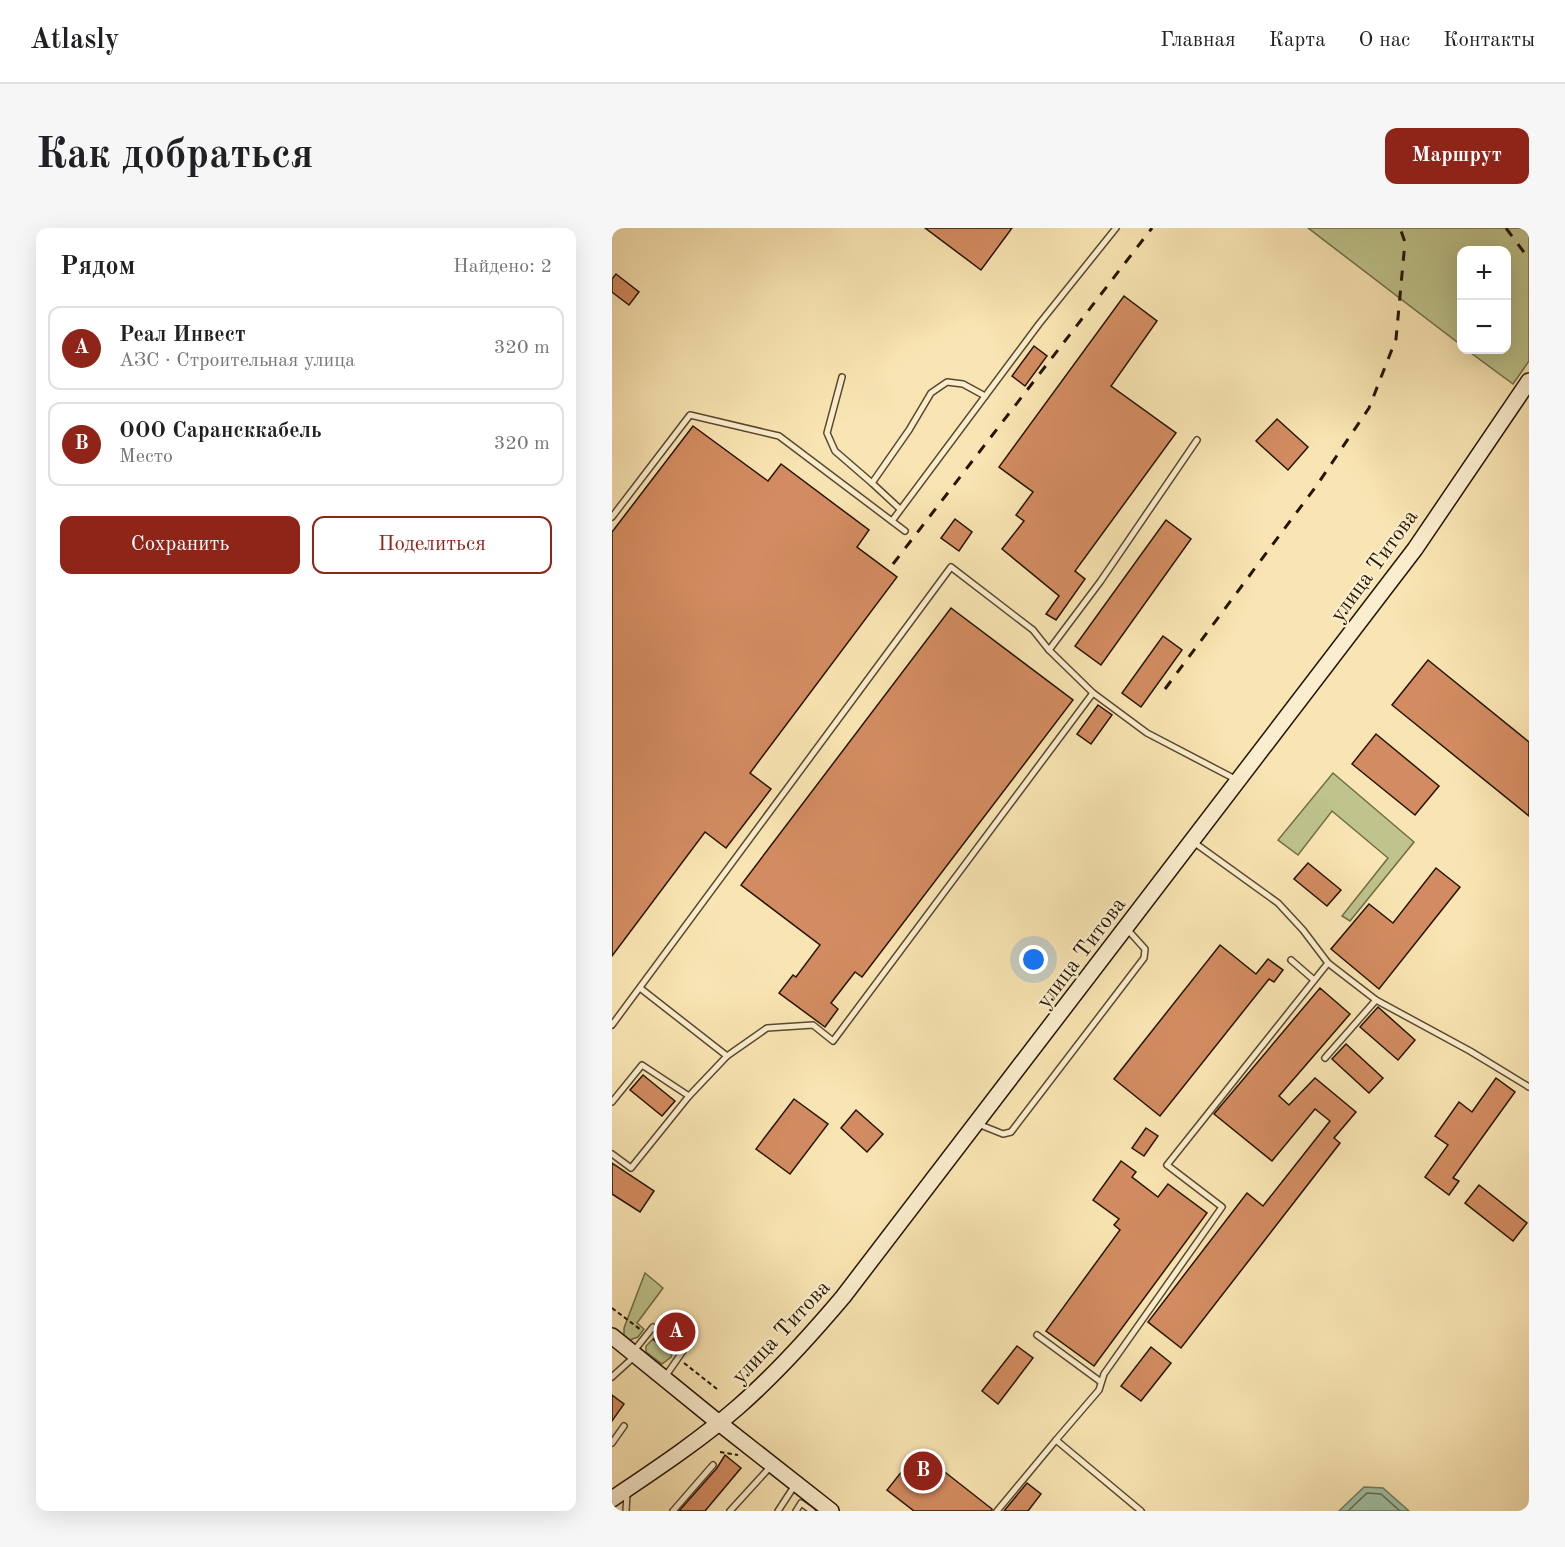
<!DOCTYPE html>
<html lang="ru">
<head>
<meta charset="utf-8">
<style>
  body { margin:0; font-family:"Old Standard TT",serif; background:#f6f6f6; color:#202124 }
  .controls { position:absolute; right:18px; top:18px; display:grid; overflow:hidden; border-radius:12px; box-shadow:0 6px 24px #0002 }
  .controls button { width:54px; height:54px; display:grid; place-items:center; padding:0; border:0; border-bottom:2px solid #e0e0e0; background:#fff; color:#202124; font:30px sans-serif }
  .you { position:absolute; left:422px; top:732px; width:21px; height:21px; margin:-15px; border:4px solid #fff; border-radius:50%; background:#1a73e8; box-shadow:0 0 0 9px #1a73e833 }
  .badge { display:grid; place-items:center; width:39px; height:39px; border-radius:50%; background:#8f2418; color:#fff; font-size:20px; font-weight:700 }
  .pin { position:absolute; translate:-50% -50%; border:3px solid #fff; box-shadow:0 2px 6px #0006 }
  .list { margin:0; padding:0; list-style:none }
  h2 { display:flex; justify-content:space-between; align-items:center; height:78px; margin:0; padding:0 24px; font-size:26px }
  h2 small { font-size:20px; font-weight:400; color:#757577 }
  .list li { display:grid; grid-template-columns:39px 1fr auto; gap:18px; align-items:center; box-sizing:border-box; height:84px; margin:0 12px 12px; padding:0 12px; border:2px solid #e0e0e0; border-radius:12px }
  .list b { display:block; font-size:22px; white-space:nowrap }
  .list p { margin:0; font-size:20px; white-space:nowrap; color:#757577 }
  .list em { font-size:20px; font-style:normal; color:#757577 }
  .actions { display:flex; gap:12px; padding:18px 24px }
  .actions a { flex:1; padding:14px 0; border:2px solid #8f2418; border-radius:12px; text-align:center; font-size:21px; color:#8f2418 }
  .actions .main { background:#8f2418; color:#fff }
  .map { position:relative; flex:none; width:917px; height:1283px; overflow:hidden; border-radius:12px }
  header { display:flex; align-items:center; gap:36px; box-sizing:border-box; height:84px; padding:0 30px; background:#fff; border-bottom:2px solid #e0e0e0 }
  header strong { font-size:28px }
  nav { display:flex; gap:33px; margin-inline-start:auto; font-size:21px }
  .intro { display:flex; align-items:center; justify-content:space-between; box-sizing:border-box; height:144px; padding:0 36px }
  h1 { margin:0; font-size:42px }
  .button { padding:15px 27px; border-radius:12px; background:#8f2418; color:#fff; font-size:21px; font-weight:700 }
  main { display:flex; gap:36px; padding:0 36px }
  aside { flex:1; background:#fff; border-radius:12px; box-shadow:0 6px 24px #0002 }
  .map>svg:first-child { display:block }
  .green { fill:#bec48c; stroke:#726c46; stroke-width:1.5 }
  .water { fill:#9fc0a6; stroke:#6e7b64; stroke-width:1.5 }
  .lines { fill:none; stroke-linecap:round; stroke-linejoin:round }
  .shore { stroke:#626a53; stroke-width:1.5 }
  .building { fill:#d38c61; stroke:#251400; stroke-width:1.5 }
  .lane-casing { stroke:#5a482d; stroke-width:8 }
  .secondary-casing { stroke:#251400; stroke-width:18 }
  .path { stroke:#251400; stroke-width:2; stroke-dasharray:4.5 3; stroke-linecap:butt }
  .lane { stroke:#fbeece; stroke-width:5 }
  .secondary { stroke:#fbeece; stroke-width:15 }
  .rail { stroke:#251400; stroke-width:3; stroke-dasharray:10 10; stroke-linecap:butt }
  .labels { text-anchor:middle; stroke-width:4.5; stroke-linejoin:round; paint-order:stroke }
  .street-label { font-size:22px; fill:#251400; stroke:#fbeece }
</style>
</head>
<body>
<header>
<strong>Atlasly</strong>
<nav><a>Главная</a><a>Карта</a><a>О нас</a><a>Контакты</a></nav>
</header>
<div class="intro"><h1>Как добраться</h1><a class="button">Маршрут</a></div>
<main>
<aside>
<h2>Рядом<small>Найдено: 2</small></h2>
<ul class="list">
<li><span class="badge">A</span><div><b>Реал Инвест</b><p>АЗС · Строительная улица</p></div><em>320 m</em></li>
<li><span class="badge">B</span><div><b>ООО Сарансккабель</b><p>Место</p></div><em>320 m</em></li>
</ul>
<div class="actions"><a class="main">Сохранить</a><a>Поделиться</a></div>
</aside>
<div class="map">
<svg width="917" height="1283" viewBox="0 0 917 1283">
  <rect width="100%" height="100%" fill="#f9e5b3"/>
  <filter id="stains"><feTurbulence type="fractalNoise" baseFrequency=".00333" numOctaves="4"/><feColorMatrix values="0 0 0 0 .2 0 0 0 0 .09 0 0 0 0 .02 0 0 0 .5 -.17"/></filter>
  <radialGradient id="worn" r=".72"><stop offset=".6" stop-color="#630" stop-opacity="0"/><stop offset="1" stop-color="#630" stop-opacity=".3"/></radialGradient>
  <g class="green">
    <path d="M696 0H917V133L901 156 855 122H894V22H849V117Z"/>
    <path d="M721 545 802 614 738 693 730 688 776 630 720 583 686 627 666 612Z"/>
    <path d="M33 1045 51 1060 25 1095 32 1101 26 1109 18 1112 12 1109V1100Z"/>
    <path d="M43 1109 61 1123 59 1129 50 1136 34 1124V1118Z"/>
  </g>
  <path class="water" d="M752 1259 771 1260 797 1283H727Z"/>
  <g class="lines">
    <path class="shore" d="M736 1283 755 1265 769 1266 788 1283"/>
  </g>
  <g class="building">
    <path d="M313 0H400L369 42Z"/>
    <path d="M4 46 27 64 17 77 0 64V51Z"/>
    <path d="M512 68 545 93 499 158 564 205 463 343 473 351 444 392 434 386 447 368 390 321 412 293 404 287 421 264 387 239Z"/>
    <path d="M422 118 435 128 413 158 400 148Z"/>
    <path d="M665 191 696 219 676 242 644 213Z"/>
    <path d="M81 198 156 253 169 236 257 302 245 319 285 349 138 545 159 561 114 620 93 604 0 728V304Z"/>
    <path d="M343 291 360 304 347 323 329 310Z"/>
    <path d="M554 292 579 311 489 437 463 418Z"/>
    <path d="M339 380 461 472 250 749 243 744 219 775 226 781 213 799 167 765 181 747 184 749 208 717 129 657Z"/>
    <path d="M551 408 570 422 529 479 510 465Z"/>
    <path d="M816 432 917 514V588L780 477Z"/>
    <path d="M486 477 500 487 479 516 465 506Z"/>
    <path d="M764 506 827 558 803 587 740 536Z"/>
    <path d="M696 635 729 662 715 678 682 651Z"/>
    <path d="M824 640 848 659 767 761 719 721 757 676 781 695Z"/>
    <path d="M608 717 644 746 656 731 671 742 662 754 657 751 548 888 502 851Z"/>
    <path d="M708 760 738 786 667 868 677 877 703 850 744 884 722 910 728 915 569 1120 536 1094 635 965 651 978 718 893 703 881 660 933 602 886Z"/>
    <path d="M766 779 803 812 786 832 748 799Z"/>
    <path d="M734 816 771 850 757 865 720 831Z"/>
    <path d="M31 847 63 873 50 888 18 862Z"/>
    <path d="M884 850 903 864 841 950 847 953 837 967 813 949 836 917 823 908 847 874 860 884Z"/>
    <path d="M182 871 216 896 178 946 144 921Z"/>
    <path d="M244 882 271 906 255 924 229 900Z"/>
    <path d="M534 900 546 908 532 928 520 920Z"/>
    <path d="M509 933 524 944 520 949 546 969 556 956 595 985 482 1138 434 1103 508 1002 502 997 507 991 481 972Z"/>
    <path d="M0 935 42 963 28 984 0 966Z"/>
    <path d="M867 957 915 995 901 1013 853 975Z"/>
    <path d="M405 1118 421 1130 386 1176 370 1163Z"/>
    <path d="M539 1119 559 1135 529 1173 509 1158Z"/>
    <path d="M0 1167 12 1176 0 1193Z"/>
    <path d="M306 1223 380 1281V1283H302L275 1262Z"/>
    <path d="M113 1227 129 1240 93 1283H67L105 1240Z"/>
    <path d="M415 1255 429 1266 416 1283H392Z"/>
  </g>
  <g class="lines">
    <g class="lane-casing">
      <g id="lane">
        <path d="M230 149 215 205 223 223 260 255"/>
        <path d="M288 281 260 255 297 202 319 165 335 154 351 156 373 168"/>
        <path d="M0 289 78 187 167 208 293 303"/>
        <path d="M280 293 427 96 504 0"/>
        <path d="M437 422 488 354 585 212"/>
        <path d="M481 465 535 505 625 552"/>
        <path d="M580 613 666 675 691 702 716 735"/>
        <path d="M679 732 702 752"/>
        <path d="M0 797 339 339 421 402 437 422 481 465 221 813 201 797 155 800 115 828 28 760"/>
        <path d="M713 830 764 772"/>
        <path d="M0 874 30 837 77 868"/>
        <path d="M366 896 391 906 399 904 532 730 533 721 515 701"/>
        <path d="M0 926 19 940 77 868 115 828"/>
        <path d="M425 1107 489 1154"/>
        <path d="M21 1124 41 1099 71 1123 53 1149"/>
        <path d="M0 1149 23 1128"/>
        <path d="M444 1212 487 1162 492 1146 610 979 555 937 716 735 764 772 858 823 917 859"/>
        <path d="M0 1215 12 1198"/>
        <path d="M14 1283 15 1265"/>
        <path d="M61 1283 101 1237"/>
        <path d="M118 1283 159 1238"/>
        <path d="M166 1283 183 1257"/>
        <path d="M184 1283 189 1275 200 1283"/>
        <path d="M385 1283 444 1212 529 1283"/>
      </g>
    </g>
    <g class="secondary-casing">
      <g id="secondary">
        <path d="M0 1108 107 1195 219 1283"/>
        <path d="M0 1271C43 1242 87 1213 126 1179 165 1145 198 1108 231 1069L803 321 917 153"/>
      </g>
    </g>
    <g class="path">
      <path d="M0 1080 29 1102"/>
      <path d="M41 1111 60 1126"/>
      <path d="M72 1135 105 1161"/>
      <path d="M108 1224 126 1227"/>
    </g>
    <use href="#lane" class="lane"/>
    <use href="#secondary" class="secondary"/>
    <g class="rail">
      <path d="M894 0 917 31"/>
      <path d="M281 336 540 0"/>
      <path d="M553 461 705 257 757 180 784 111 793 14 788 0"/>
    </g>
  </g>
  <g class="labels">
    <g class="street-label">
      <text transform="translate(761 337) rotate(-54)" y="8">улица Титова</text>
      <text transform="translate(468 724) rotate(-53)" y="8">улица Титова</text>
      <text transform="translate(168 1103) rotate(-47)" y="8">улица Титова</text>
    </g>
  </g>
  <rect width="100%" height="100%" filter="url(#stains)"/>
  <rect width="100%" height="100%" fill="url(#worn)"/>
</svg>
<div class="controls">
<button>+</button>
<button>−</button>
</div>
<div class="you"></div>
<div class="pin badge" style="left:64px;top:1104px">A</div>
<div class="pin badge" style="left:311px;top:1243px">B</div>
</div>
</main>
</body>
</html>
